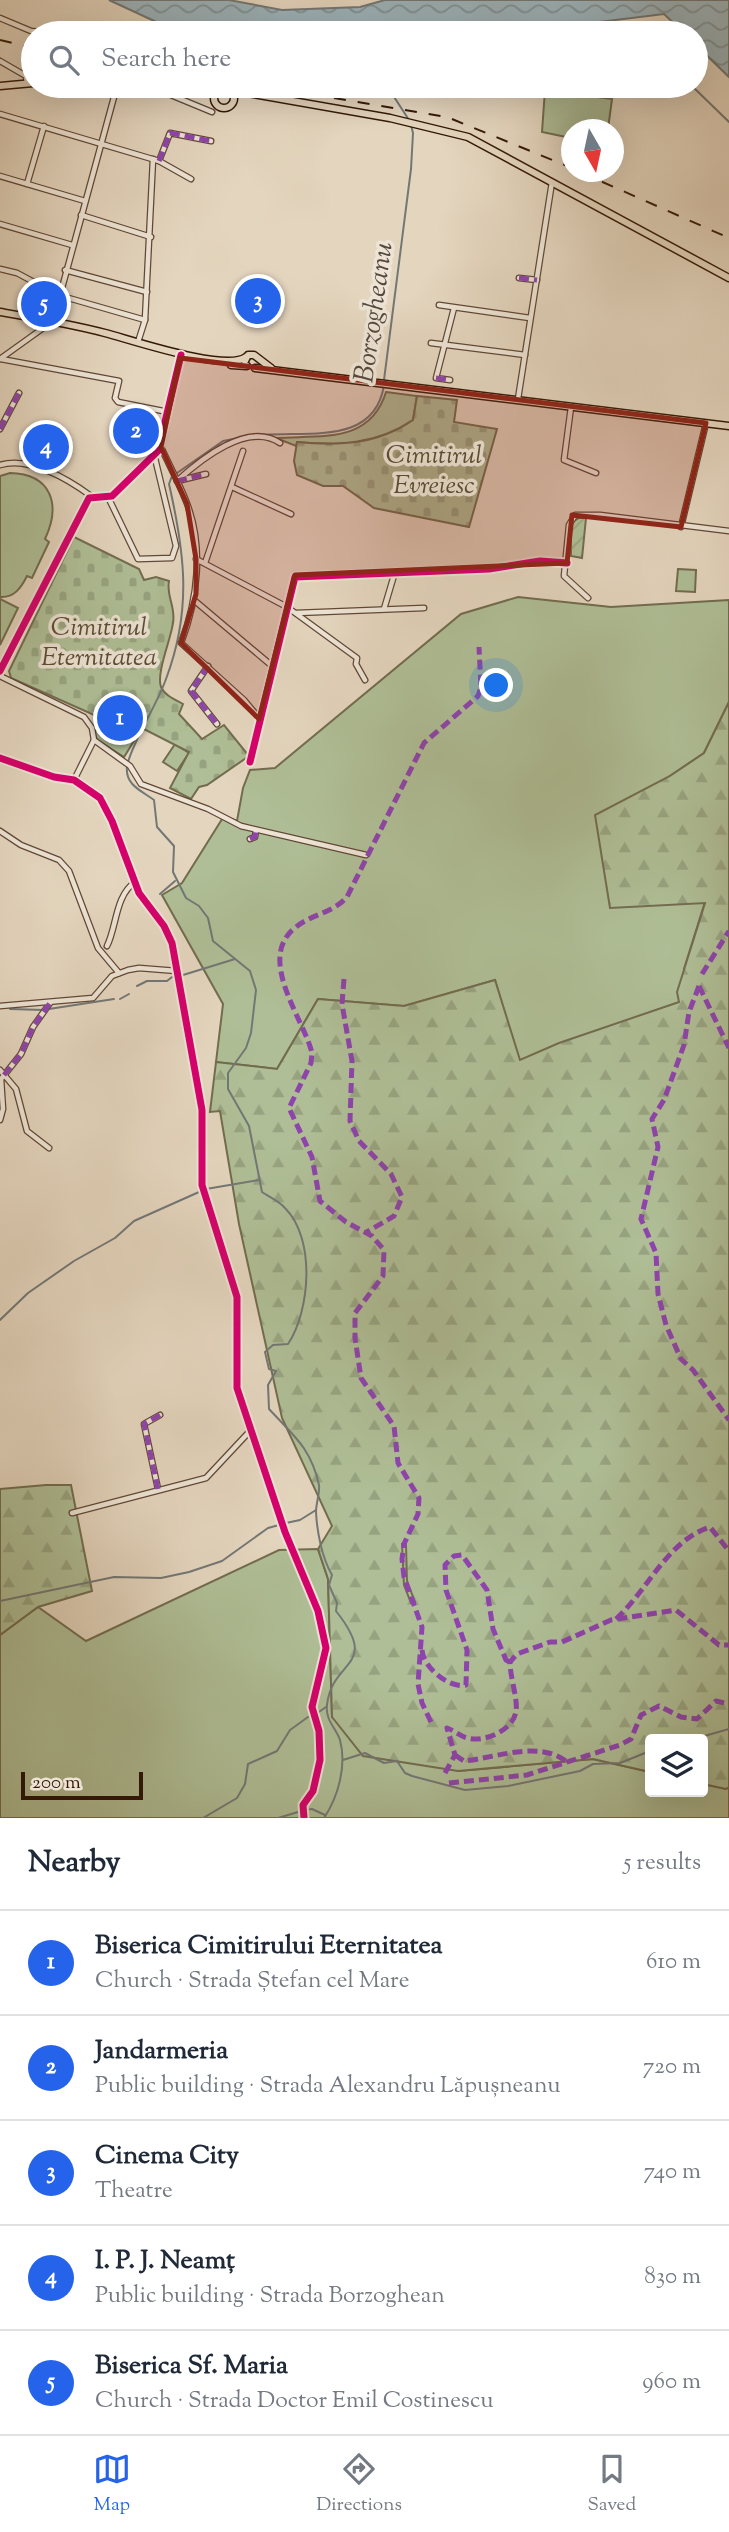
<!DOCTYPE html>
<html lang="en">
<head>
<meta charset="utf-8">
<style>
  body { margin:0; font-family:"Sorts Mill Goudy",serif; background:#f2f2f3; color:#1f2937 }
  .controls { position:absolute; right:21px; bottom:21px; display:grid; overflow:hidden; border-radius:7px; box-shadow:0 7px 28px #0002 }
  .controls button { width:63px; height:63px; display:grid; place-items:center; padding:0; border:0; border-bottom:2px solid #e0e1e3; background:#fff; color:#1f2937; font:35px sans-serif }
  .compass { position:absolute; left:561px; top:119px; width:63px; height:63px; border-radius:50%; background:#fff; box-shadow:0 7px 28px #0002; rotate:171deg }
  .scale { position:absolute; left:21px; bottom:18px; width:122px; box-sizing:border-box; padding-left:7px; border:4px solid #351908; border-top:0; font-size:19px; line-height:24px; white-space:nowrap; color:#351908; -webkit-text-stroke:5px #ede4d5; paint-order:stroke }
  .you { position:absolute; left:497px; top:686px; width:24px; height:24px; margin:-18px; border:5px solid #fff; border-radius:50%; background:#1a73e8; box-shadow:0 0 0 10px #1a73e833 }
  .badge { display:grid; place-items:center; width:46px; height:46px; border-radius:50%; background:#2563eb; color:#fff; font-size:23px; font-weight:700 }
  .pin { position:absolute; translate:-50% -50%; border:4px solid #fff; box-shadow:0 2px 7px #0006 }
  .list { margin:0; padding:0; list-style:none }
  h2 { display:flex; justify-content:space-between; align-items:center; height:91px; margin:0; padding:0 28px; font-size:30px }
  h2 small { font-size:23px; font-weight:400; color:#747a83 }
  .list li { display:grid; grid-template-columns:46px 1fr auto; gap:21px; align-items:center; box-sizing:border-box; height:105px; padding:0 28px; border-top:2px solid #e0e1e3 }
  .list b { display:block; font-size:26px; white-space:nowrap }
  .list p { margin:0; font-size:23px; white-space:nowrap; color:#747a83 }
  .list em { font-size:23px; font-style:normal; color:#747a83 }
  .icon { flex:none; width:38px; height:38px; fill:none; stroke:currentColor; stroke-width:2; stroke-linecap:round; stroke-linejoin:round }
  .map { position:relative; flex:none; width:729px; height:1818px; overflow:hidden }
  .search { position:absolute; background:#fff; box-shadow:0 7px 28px #0002; left:21px; right:21px; top:21px; height:77px; display:flex; align-items:center; gap:18px; box-sizing:border-box; padding:0 24px; border-radius:38px; color:#747a83; font-size:26px }
  .sheet { height:616px; background:#fff }
  nav { display:flex; justify-content:space-around; align-items:center; box-sizing:border-box; height:98px; border-top:2px solid #e0e1e3; background:#fff; font-size:19px; color:#747a83 }
  nav a { display:grid; justify-items:center; gap:4px }
  nav .on { color:#2563eb }
  .map>svg:first-child { display:block }
  .grass { fill:#afbe96; stroke:#726c4f; stroke-width:2 }
  .forest { fill:url(#forest-firs); stroke:#726c4f; stroke-width:2 }
  .wetland { fill:url(#wetland-marsh); stroke:#726c4f; stroke-width:2 }
  .cemetery { fill:url(#cemetery-stones); stroke:#726c4f; stroke-width:2 }
  .garden { fill:url(#garden-furrows); stroke:#726c4f; stroke-width:2 }
  .water { fill:url(#water-waves); stroke:#737775; stroke-width:2 }
  .lines { fill:none; stroke-linecap:round; stroke-linejoin:round }
  .stream { stroke:#737775; stroke-width:2 }
  .minor-casing { stroke:#614836; stroke-width:7 }
  .major-casing { stroke:#351908; stroke-width:9 }
  .minor { stroke:#ede4d5; stroke-width:4.5 }
  .major { stroke:#e4d5be; stroke-width:6 }
  .rail { stroke:#351908; stroke-width:2; stroke-dasharray:12 12; stroke-linecap:butt }
  .quiet { stroke:#8e44ad; stroke-width:5; stroke-dasharray:10 5; stroke-linecap:butt }
  .cycleway-casing { stroke:#ede4d5; stroke-width:11 }
  .cycleway { stroke:#d6006c; stroke-width:7 }
  .marked { fill:#8f2418; fill-opacity:0.2; stroke:#8f2418; stroke-width:5; stroke-linejoin:round }
  .labels { text-anchor:middle; stroke-width:7; stroke-linejoin:round; paint-order:stroke }
  .park-label { font-size:26px; font-style:italic; fill:#5a4b33; stroke:#ede4d5 }
  .water-label { font-size:28px; font-style:italic; fill:#54483e; stroke:#ede4d5 }
</style>
</head>
<body>
<div class="map">
<svg width="729" height="1818" viewBox="0 0 729 1818">
  <defs>
    <pattern id="forest-firs" width="22" height="20" patternUnits="userSpaceOnUse" patternTransform="scale(1.75)"><rect width="22" height="20" fill="#afbe96"/><path d="M5 1l3.5 6h-7zM16 11l3.5 6h-7z" fill="#97a380"/></pattern>
    <pattern id="wetland-marsh" width="20" height="14" patternUnits="userSpaceOnUse" patternTransform="scale(1.75)"><rect width="20" height="14" fill="#afbe96"/><path d="M1 5h8M5 5V1M11 12h8M15 12V8" fill="none" stroke="#97a380"/></pattern>
    <pattern id="cemetery-stones" width="16" height="16" patternUnits="userSpaceOnUse" patternTransform="scale(1.75)"><rect width="16" height="16" fill="#afbe96"/><path d="M2 7V4a2 2 0 0 1 4 0v3zM10 15v-3a2 2 0 0 1 4 0v3z" fill="#97a380"/></pattern>
    <pattern id="garden-furrows" width="10" height="10" patternUnits="userSpaceOnUse" patternTransform="scale(1.75)"><rect width="10" height="10" fill="#afbe96"/><path d="M-1 1l2-2M0 10L10 0M9 11l2-2" fill="none" stroke="#97a380"/></pattern>
    <pattern id="water-waves" width="16" height="10" patternUnits="userSpaceOnUse" patternTransform="scale(1.75)"><rect width="16" height="10" fill="#9cb5bd"/><path d="M0 5q4-4 8 0t8 0" fill="none" stroke="#809298"/></pattern>
  </defs>
  <rect width="100%" height="100%" fill="#e4d5be"/>
  <filter id="stains"><feTurbulence type="fractalNoise" baseFrequency=".00286" numOctaves="4"/><feColorMatrix values="0 0 0 0 .2 0 0 0 0 .09 0 0 0 0 .02 0 0 0 .5 -.17"/></filter>
  <radialGradient id="worn" r=".72"><stop offset=".6" stop-color="#630" stop-opacity="0"/><stop offset="1" stop-color="#630" stop-opacity=".3"/></radialGradient>
  <g class="grass">
    <path d="M545 90 612 99 608 129 572 130 571 138 542 132Z"/>
    <path d="M386 392 417 396 413 420C377 444 340 446 297 442L296 446 276 438C321 435 370 444 386 392Z"/>
    <path d="M10 473C52 474 61 505 45 539L49 542 32 578 27 576C21 588 14 598 0 597V476Z"/>
    <path d="M678 569 696 570 695 592 676 591Z"/>
    <path d="M518 597 611 607 729 600V702L704 753 670 776 705 902 684 969 686 980 677 1010 519 1061 495 980 404 1006 318 999 277 1069 216 1062 223 1004 162 895 182 883 224 816 237 821 243 788 250 770 275 768 461 614Z"/>
    <path d="M0 599 18 608 0 645Z"/>
    <path d="M175 744 189 753 177 771 163 762Z"/>
    <path d="M318 1549 328 1579 332 1717 458 1771 593 1759 650 1772V1792H703V1784L726 1789 729 1787V1818H0V1635L38 1607 86 1641 279 1550Z"/>
  </g>
  <g class="forest">
    <path d="M729 702V1787L726 1789 703 1784V1739H650V1772L593 1759 458 1771 363 1756 332 1717 328 1579 318 1549 332 1526 282 1418 239 1224 220 1111 210 1112 216 1062 277 1069 318 999 404 1006 495 980 520 1060 559 1043 679 1002 677 992 705 903 610 908 595 815 670 776 704 753Z"/>
    <path d="M46 1485H71L92 1591 38 1607 0 1635V1489Z"/>
  </g>
  <path class="wetland" d="M402 1544 406 1545 407 1581 415 1602 411 1603 404 1585Z"/>
  <g class="cemetery">
    <path d="M417 396 457 400 454 422 497 429 469 527 374 508 343 486H323L297 475 294 461 297 442C339 446 377 445 413 420Z"/>
    <path d="M74 537 139 569 144 580 156 577 169 581C166 596 176 607 173 623 171 639 156 673 161 687 165 696 176 700 183 704L179 714 202 739 224 725 249 756 207 785 199 787 191 799 170 788 189 752 142 728 124 757 96 739 94 734 101 718 11 678 9 671Z"/>
  </g>
  <path class="garden" d="M579 518H586L582 558 571 556V523Z"/>
  <path class="water" d="M109 0H229L282 10 360 7 385 0H729V77L696 45V33H684L664 14 510 33H479L474 28 447 33H196L165 26Z"/>
  <g class="lines">
    <g class="stream">
      <path d="M387 86 409 120"/>
      <path d="M692 86 729 122"/>
      <path d="M384 380 411 169 413 133 411 125"/>
      <path d="M264 435C309 431 375 445 384 385"/>
      <path d="M177 473 223 441 238 438"/>
      <path d="M128 762C137 733 156 707 166 679 192 610 185 554 169 484L172 476"/>
      <path d="M127 767C125 785 142 791 154 800L157 827 174 846 173 872 186 898 199 906 208 918 213 941 250 971 256 990 251 1033 246 1048 228 1073V1089L249 1126 262 1192C269 1197 279 1201 285 1208 316 1239 310 1311 288 1344L273 1345 265 1352 269 1369 276 1371 268 1385 269 1409C293 1435 311 1448 319 1485 320 1493 316 1503 316 1512 317 1532 322 1558 332 1575L329 1585 337 1603 336 1611C381 1668 332 1658 327 1705 325 1720 336 1728 340 1740 347 1766 338 1797 324 1818"/>
      <path d="M160 894 175 881"/>
      <path d="M183 975 235 959"/>
      <path d="M137 986 147 981H167L172 977"/>
      <path d="M120 999 129 994"/>
      <path d="M10 1009 44 1010"/>
      <path d="M49 1009 114 999"/>
      <path d="M206 1189 259 1180"/>
      <path d="M0 1320 28 1293 74 1261 115 1238 134 1221 199 1192"/>
      <path d="M286 1523 300 1520 316 1510"/>
      <path d="M0 1601 114 1577 161 1578 189 1572 222 1561 268 1528 279 1525"/>
      <path d="M316 1714 326 1707"/>
      <path d="M694 1739 729 1729"/>
      <path d="M343 1760 365 1753 384 1763 397 1761 405 1773 412 1776 465 1790 508 1786 580 1771 593 1764 620 1763 650 1751"/>
      <path d="M305 1810 312 1809 325 1815"/>
      <path d="M203 1818 237 1798 245 1784 248 1764 277 1751 290 1730 308 1717"/>
      <path d="M278 1818 298 1812"/>
    </g>
    <g class="minor-casing">
      <g id="minor">
        <path d="M0 18 31 31 49 33"/>
        <path d="M0 61 26 76 27 84"/>
        <path d="M149 86 212 112"/>
        <path d="M0 114 159 161 191 179"/>
        <path d="M159 161 170 133 211 141"/>
        <path d="M0 176 85 201"/>
        <path d="M27 184 44 126"/>
        <path d="M81 215 151 237"/>
        <path d="M0 224 72 245"/>
        <path d="M0 269 17 273 58 295 145 320"/>
        <path d="M65 270 147 292"/>
        <path d="M519 278 537 280"/>
        <path d="M439 305 530 318"/>
        <path d="M138 342 145 320 153 159"/>
        <path d="M431 343 525 355"/>
        <path d="M0 359 53 321 117 86"/>
        <path d="M1 359 119 381 115 398 118 402 168 412"/>
        <path d="M450 380 436 378 454 308"/>
        <path d="M518 399 552 182"/>
        <path d="M571 407 564 460 596 473"/>
        <path d="M0 429 19 393"/>
        <path d="M161 447C169 465 179 483 186 501 204 546 198 599 181 643L244 700 259 718"/>
        <path d="M0 465C29 456 68 479 91 496"/>
        <path d="M177 481C200 460 248 421 280 443"/>
        <path d="M177 481 206 474"/>
        <path d="M232 487 291 514"/>
        <path d="M108 497 138 559 172 558 176 546 154 454"/>
        <path d="M681 527 706 423"/>
        <path d="M196 559 287 607 357 658 356 664 365 680"/>
        <path d="M205 563 243 451"/>
        <path d="M588 598 564 576 569 525 575 515H600L729 531"/>
        <path d="M195 601 271 665"/>
        <path d="M384 609 395 572"/>
        <path d="M296 613 424 608"/>
        <path d="M208 666 191 691 217 724"/>
        <path d="M0 671 89 498 112 496 158 451 181 355"/>
        <path d="M0 676 84 717 92 728 94 740 130 766 141 784 208 809 241 826 366 855"/>
        <path d="M0 758 54 777 74 780 100 798 112 821 139 893 164 926 172 943 202 1110V1185L237 1297V1388L285 1532 318 1611 326 1648 312 1707 319 1731 320 1760 313 1791 303 1805 304 1818"/>
        <path d="M250 762 295 577 489 569 540 561 567 563"/>
        <path d="M74 780 94 740"/>
        <path d="M0 831 21 845 59 860 69 871 98 948 119 973"/>
        <path d="M250 839 255 837 256 830"/>
        <path d="M107 946C117 926 115 896 135 882"/>
        <path d="M0 1006 93 998 112 976 128 970 139 968 177 971"/>
        <path d="M0 1070 16 1089 27 1131 49 1148"/>
        <path d="M0 1120 3 1109 1 1079 21 1054 33 1027 50 1003"/>
        <path d="M158 1489 144 1424 160 1415"/>
        <path d="M72 1513 206 1478 250 1431"/>
      </g>
    </g>
    <g class="major-casing">
      <g id="major">
        <path d="M0 86 33 83"/>
        <path d="M198 86 220 89"/>
        <circle cx="224" cy="98" r="10"/>
        <path d="M230 90 390 118 468 137 729 278"/>
        <path d="M0 312C35 318 71 324 105 333 132 340 226 372 246 357"/>
        <path d="M245 361 248 355H254L271 368"/>
        <path d="M231 365 247 366"/>
        <path d="M255 368 729 426"/>
      </g>
    </g>
    <use href="#minor" class="minor"/>
    <use href="#major" class="major"/>
    <g class="rail">
      <path d="M0 40 33 48"/>
      <path d="M263 86 447 117 572 168"/>
      <path d="M580 172 729 238"/>
    </g>
    <g class="quiet">
      <path d="M159 161 170 133 211 141"/>
      <path d="M519 278 537 280"/>
      <path d="M436 378 450 380"/>
      <path d="M0 429 19 393"/>
      <path d="M177 481 206 474"/>
      <path d="M208 666 191 691 217 724"/>
      <path d="M250 839 255 837 256 830"/>
      <path d="M702 974 729 931"/>
      <path d="M344 979 342 1004 352 1061 350 1121 359 1141 391 1174 402 1197 394 1216 365 1233"/>
      <path d="M699 986 689 1012 684 1045 664 1100 652 1119 658 1147 641 1219 656 1253 658 1294 666 1325 681 1359 693 1370 729 1420"/>
      <path d="M699 986 729 1048"/>
      <path d="M4 1075 21 1054 33 1027 50 1003"/>
      <path d="M158 1489 144 1424 160 1415"/>
      <path d="M616 1619C648 1590 667 1541 710 1527L729 1551"/>
      <path d="M422 1650C423 1667 449 1689 466 1685L467 1650 446 1590 445 1565 454 1556 462 1555 487 1590 493 1629 506 1660 510 1662"/>
      <path d="M431 1722 422 1703 418 1684 422 1627 404 1577 402 1559 404 1544 418 1514 419 1498 398 1463 394 1426 361 1378 355 1338V1313L383 1276 384 1250 372 1236 346 1222 320 1201 312 1157 289 1108 311 1063 312 1053C304 1019 255 958 296 927 312 914 333 913 347 897L424 743 478 696 481 687 479 647"/>
      <path d="M455 1755 464 1761C496 1758 541 1739 568 1763"/>
      <path d="M445 1773 455 1755 447 1728C455 1731 460 1736 467 1738 484 1743 514 1730 516 1711 518 1699 510 1677 510 1662L517 1654 550 1642H562L611 1620 676 1610 719 1645H729"/>
      <path d="M449 1783 527 1775 620 1745 631 1739 641 1715 659 1706 681 1717 697 1719 716 1701 729 1704"/>
    </g>
    <g class="cycleway-casing">
      <g id="cycleway">
        <path d="M0 671 89 498 112 496 158 451 181 355"/>
        <path d="M0 758 54 777 74 780 100 798 112 821 139 893 164 926 172 943 202 1110V1185L237 1297V1388L285 1532 318 1611 326 1648 312 1707 319 1731 320 1760 313 1791 303 1805 304 1818"/>
        <path d="M250 762 295 577 489 569 540 561 567 563"/>
      </g>
    </g>
    <use href="#cycleway" class="cycleway"/>
  </g>
  <path class="marked" d="M180 358 706 423 681 527 572 515 567 563 295 575 259 719 181 643 196 594V559L187 504 161 447Z"/>
  <g class="labels">
    <g class="park-label">
      <text x="434" y="463">Cimitirul<tspan x="434" dy="30">Evreiesc</tspan></text>
      <text x="99" y="635">Cimitirul<tspan x="99" dy="30">Eternitatea</tspan></text>
    </g>
    <g class="water-label">
      <text transform="translate(372 312) rotate(-82)" y="10">Borzogheanu</text>
    </g>
  </g>
  <rect width="100%" height="100%" filter="url(#stains)"/>
  <rect width="100%" height="100%" fill="url(#worn)"/>
</svg>
<div class="controls">
<button><svg class="icon" aria-label="layers" viewBox="0 0 24 24"><path d="M12 4l9 5-9 5-9-5zM3 14l9 5 9-5"/></svg></button>
</div>
<svg class="compass" viewBox="-18 -18 36 36"><path d="M0-13l5 13h-10z" fill="#e53935"/><path d="M0 13l5-13h-10z" fill="#747a83"/></svg>
<div class="scale">200 m</div>
<div class="you"></div>
<div class="pin badge" style="left:120px;top:718px">1</div>
<div class="pin badge" style="left:136px;top:431px">2</div>
<div class="pin badge" style="left:258px;top:301px">3</div>
<div class="pin badge" style="left:46px;top:447px">4</div>
<div class="pin badge" style="left:44px;top:304px">5</div>
<div class="search"><svg class="icon" aria-label="search" viewBox="0 0 24 24"><circle cx="10" cy="10" r="6"/><path d="M15 15l6 6"/></svg>Search here</div>
</div>
<section class="sheet">
<h2>Nearby<small>5 results</small></h2>
<ul class="list">
<li><span class="badge">1</span><div><b>Biserica Cimitirului Eternitatea</b><p>Church · Strada Ștefan cel Mare</p></div><em>610 m</em></li>
<li><span class="badge">2</span><div><b>Jandarmeria</b><p>Public building · Strada Alexandru Lăpușneanu</p></div><em>720 m</em></li>
<li><span class="badge">3</span><div><b>Cinema City</b><p>Theatre</p></div><em>740 m</em></li>
<li><span class="badge">4</span><div><b>I. P. J. Neamț</b><p>Public building · Strada Borzoghean</p></div><em>830 m</em></li>
<li><span class="badge">5</span><div><b>Biserica Sf. Maria</b><p>Church · Strada Doctor Emil Costinescu</p></div><em>960 m</em></li>
</ul>
</section>
<nav>
<a class="on"><svg class="icon" aria-label="map" viewBox="0 0 24 24"><path d="M3 6l6-2 6 2 6-2v14l-6 2-6-2-6 2zM9 4v14M15 6v14"/></svg>Map</a>
<a><svg class="icon" aria-label="directions" viewBox="0 0 24 24"><path d="M12 3l9 9-9 9-9-9zM9 14v-3h6M13 9l2 2-2 2"/></svg>Directions</a>
<a><svg class="icon" aria-label="saved" viewBox="0 0 24 24"><path d="M7 4h10v16l-5-4-5 4z"/></svg>Saved</a>
</nav>
</body>
</html>
